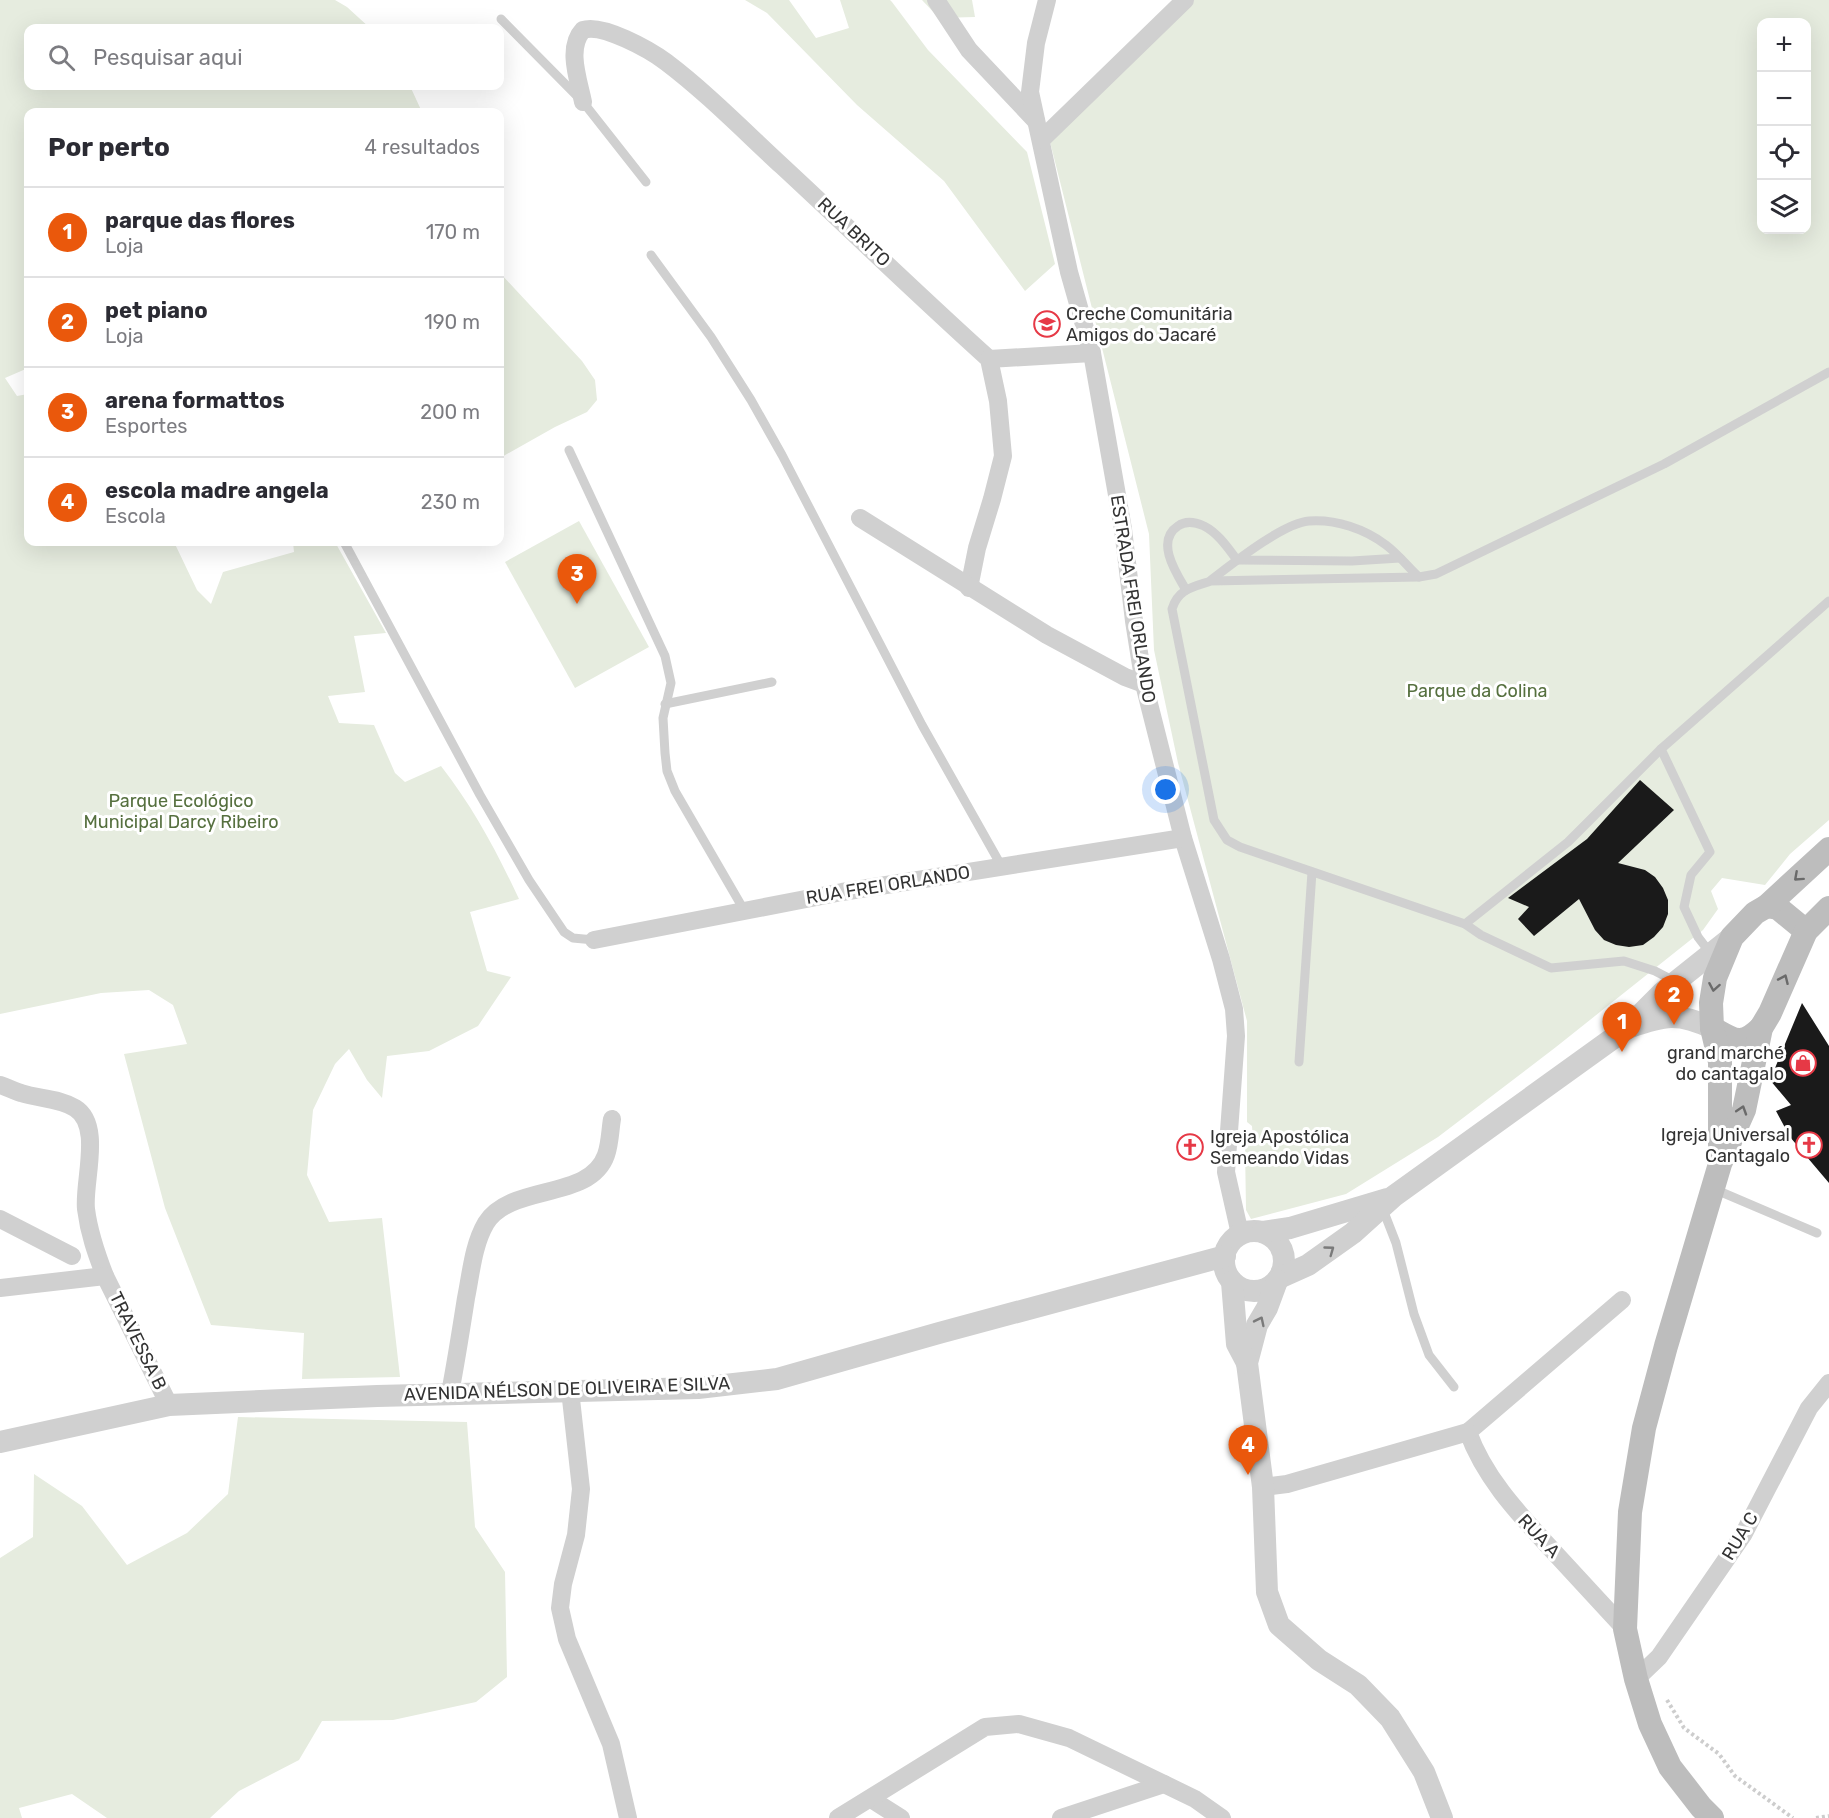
<!DOCTYPE html>
<html lang="pt">
<head>
<meta charset="utf-8">
<style>
  body { margin:0; font-family:Rubik,sans-serif; background:#f7f7f7; color:#2b2b33 }
  .controls { position:absolute; right:18px; top:18px; display:grid; overflow:hidden; border-radius:12px; box-shadow:0 6px 24px #0002 }
  .controls button { width:54px; height:54px; display:grid; place-items:center; padding:0; border:0; border-bottom:2px solid #e1e1e2; background:#fff; color:#2b2b33; font:30px sans-serif }
  .you { position:absolute; left:1166px; top:790px; width:21px; height:21px; margin:-15px; border:4px solid #fff; border-radius:50%; background:#1a73e8; box-shadow:0 0 0 9px #1a73e833 }
  .badge { display:grid; place-items:center; width:39px; height:39px; border-radius:50%; background:#ea580c; color:#fff; font-size:20px; font-weight:700 }
  .pin { position:absolute; translate:-50% -50px; filter:drop-shadow(0 2px 3px #0008) }
  .pin::after { content:''; position:absolute; top:32px; width:21px; height:18px; background:inherit; clip-path:polygon(0 0,100% 0,50% 100%) }
  .list { margin:0; padding:0; list-style:none }
  h2 { display:flex; justify-content:space-between; align-items:center; height:78px; margin:0; padding:0 24px; font-size:26px }
  h2 small { font-size:20px; font-weight:400; color:#7c7c81 }
  .list li { display:grid; grid-template-columns:39px 1fr auto; gap:18px; align-items:center; box-sizing:border-box; height:90px; padding:0 24px; border-top:2px solid #e1e1e2 }
  .list b { display:block; font-size:22px; white-space:nowrap }
  .list p { margin:0; font-size:20px; white-space:nowrap; color:#7c7c81 }
  .list em { font-size:20px; font-style:normal; color:#7c7c81 }
  .icon { flex:none; width:33px; height:33px; fill:none; stroke:currentColor; stroke-width:2; stroke-linecap:round; stroke-linejoin:round }
  .map { position:relative; flex:none; width:1829px; height:1818px; overflow:hidden }
  .search { position:absolute; background:#fff; box-shadow:0 6px 24px #0002; left:24px; top:24px; width:480px; height:66px; display:flex; align-items:center; gap:15px; box-sizing:border-box; padding:0 21px; border-radius:12px; color:#7c7c81; font-size:22px }
  .panel { position:absolute; background:#fff; box-shadow:0 6px 24px #0002; left:24px; top:108px; width:480px; height:438px; border-radius:12px }
  .map>svg:first-child { display:block }
  .green { fill:#e6ecdf; fill-rule:evenodd }
  .building { fill:#1a1a1a }
  .lines { fill:none; stroke-linecap:round; stroke-linejoin:round }
  .path { stroke:#cdcdcd; stroke-width:4; stroke-dasharray:3 3; stroke-linecap:butt }
  .service { stroke:#d0d0d0; stroke-width:9 }
  .minor { stroke:#d0d0d0; stroke-width:18 }
  .tertiary { stroke:#d0d0d0; stroke-width:22 }
  .secondary { stroke:#bdbdbd; stroke-width:24 }
  .oneway { stroke:#6a6a6a }
  .oneway2 { stroke:#7a7a7a }
  .labels { text-anchor:middle; stroke-width:6; stroke-linejoin:round; paint-order:stroke }
  .street-label { font-size:18px; fill:#333; stroke:#fff }
  .poi-label { font-size:18px; fill:#333; stroke:#fff; text-anchor:start }
  .park-label { font-size:18px; fill:#56703f; stroke:#fff }
</style>
</head>
<body>
<div class="map">
<svg width="1829" height="1818" viewBox="0 0 1829 1818">
  <rect width="100%" height="100%" fill="#fff"/>
  <g class="green">
    <path d="M0 0H335L347 7 370 28H28V86H410L422 112H28V368L5 378 17 396 28 394V542H174L197 590 211 604 223 572 294 552 293 542H335L386 633 354 636 365 692 328 696 339 723 374 725 395 773 405 782 441 766C473 807 497 852 519 899L470 912 487 971 511 977 478 1026 429 1051 387 1056 382 1098 367 1080 349 1049 335 1064 313 1110 307 1175 329 1222 382 1218 400 1377 302 1379 304 1333 211 1325 165 1208 124 1054 187 1044 173 1005 149 990 101 993 0 1014Z"/>
    <path d="M745 0H789L816 38 849 28 840 0H890L892 2 928 50 1027 152 1055 264 1025 291 944 181 857 105 767 13Z"/>
    <path d="M922 0H972L975 17 939 18Z"/>
    <path d="M1176 0H1829V820L1790 854 1765 885 1722 878 1711 891 1718 909 1703 930 1556 1047 1438 1137 1346 1194 1251 1219 1246 1210 1245 1147 1253 1141 1252 1126 1247 1122V1021L1178 763 1154 650 1149 534 1048 134ZM1762 22H1806V230H1762Z"/>
    <path d="M500 273 582 361 595 380 597 400 587 412 555 427 500 458Z"/>
    <path d="M579 521 649 647 575 688 505 562Z"/>
    <path d="M238 1417 467 1422 475 1527 505 1572 507 1677 476 1702 393 1720 322 1721 299 1760 239 1791 210 1818H107L72 1794 19 1808 22 1818H0V1558L33 1537 34 1474 82 1506 127 1565 187 1533 228 1494Z"/>
  </g>
  <g class="building">
    <path d="M1640 780 1674 810 1618 863 1645 870 1655 877 1663 888 1668 900V914L1663 927 1654 937 1643 945 1629 947 1616 945 1604 940 1595 930 1579 899 1534 936 1518 919 1529 907 1508 898 1587 839Z"/>
    <path d="M1802 1003 1829 1046V1183L1790 1137 1776 1111 1791 1105 1770 1080Z"/>
  </g>
  <g class="lines">
    <g class="path">
      <path d="M1667 1700 1684 1728 1719 1754 1735 1776 1793 1818"/>
      <path d="M1816 1818 1829 1816"/>
    </g>
    <g class="service">
      <path d="M501 19 583 102 646 182"/>
      <path d="M651 255 711 337 751 400 782 455 922 725 1002 867"/>
      <path d="M569 450 665 656 671 683 663 718 665 753 667 771 675 791 744 910"/>
      <path d="M344 542 480 795 529 880 564 932 573 938 594 940"/>
      <path d="M1211 580C1232 564 1283 523 1309 521 1336 519 1365 529 1386 545 1398 554 1408 567 1419 577"/>
      <path d="M1186 590C1176 573 1155 541 1178 526 1186 520 1195 522 1204 526 1218 533 1228 548 1237 560L1352 561 1400 558"/>
      <path d="M665 704 772 682"/>
      <path d="M1465 924 1568 842 1661 749"/>
      <path d="M1711 954 1698 937 1684 907 1691 875 1710 852 1661 749 1829 601"/>
      <path d="M1676 982 1655 971 1624 961 1551 968 1481 935 1465 924 1240 847 1227 840 1214 820 1172 609C1178 589 1193 587 1211 581L1419 577 1436 574 1664 464 1829 372"/>
      <path d="M1299 1062 1312 872"/>
      <path d="M1714 1189 1817 1233"/>
      <path d="M1382 1207 1396 1243 1414 1314 1429 1355 1454 1387"/>
    </g>
    <g class="minor">
      <path d="M936 0 969 50 1036 121"/>
      <path d="M1047 0 1036 43 1030 92 1069 272 1092 353 1123 529 1134 621 1144 684 1183 838 1221 959 1234 1009 1236 1036 1226 1172 1240 1234"/>
      <path d="M583 102C579 81 566 48 583 30 602 23 650 50 666 62 707 93 744 131 782 166 851 230 919 296 989 359L998 401 1003 456 992 499 977 548 969 588"/>
      <path d="M1041 140 1185 0"/>
      <path d="M989 359 1092 353"/>
      <path d="M860 518 1047 635 1125 677 1144 684"/>
      <path d="M594 940 842 892 1183 838"/>
      <path d="M0 1085C7 1087 14 1091 21 1093 39 1099 59 1098 75 1108 103 1125 83 1182 86 1209 89 1233 96 1253 105 1276"/>
      <path d="M0 1219 72 1256"/>
      <path d="M0 1288 105 1276 169 1405"/>
      <path d="M1622 1300 1468 1432C1485 1479 1520 1515 1553 1551 1577 1577 1601 1603 1625 1629"/>
      <path d="M570 1390 581 1489 576 1535 563 1584 560 1608 567 1639 611 1744 628 1818"/>
      <path d="M450 1393C456 1362 461 1330 466 1298 471 1274 473 1245 486 1223 511 1183 590 1201 606 1155 610 1144 610 1131 612 1119"/>
      <path d="M1263 1487 1287 1484 1468 1432"/>
      <path d="M1636 1679 1659 1657 1743 1535 1809 1408 1829 1383"/>
      <path d="M871 1799 901 1818"/>
      <path d="M838 1818 985 1727 1019 1724 1069 1738 1195 1799 1222 1818"/>
      <path d="M1061 1818 1164 1784"/>
    </g>
    <g class="tertiary">
      <path d="M1630 1027C1665 1015 1678 1012 1712 1028"/>
      <circle cx="1254" cy="1261" r="30"/>
      <path d="M1263 1232 1290 1228 1387 1199"/>
      <path d="M1279 1278 1308 1265 1353 1233 1394 1196 1626 1029 1663 992 1732 937"/>
      <path d="M1277 1281 1267 1308 1257 1325 1247 1363 1263 1487 1267 1592 1279 1625 1319 1660 1358 1685 1390 1718 1424 1772 1442 1818"/>
      <path d="M1232 1282 1237 1344 1247 1363"/>
      <path d="M0 1442 169 1405 377 1396 698 1388 777 1379 939 1333 1225 1256"/>
    </g>
    <g class="secondary">
      <path d="M1767 906 1778 908 1806 931"/>
      <path d="M1712 1028C1735 1041 1741 1047 1761 1028"/>
      <path d="M1720 1152V1062L1712 1028 1711 1003 1715 978 1732 937 1755 913 1767 906 1829 849"/>
      <path d="M1712 1818 1701 1807 1670 1767 1650 1724 1636 1679 1625 1629 1630 1512 1644 1428 1666 1346 1720 1164 1744 1110 1761 1028 1770 1013 1806 931 1829 908"/>
    </g>
  </g>
  <defs><path id="oneway-chevron" d="M-2-3.5L2.5 0L-2 3.5" fill="none" stroke-width="1.6" stroke-linecap="round" stroke-linejoin="round" transform="scale(1.5)"/></defs>
  <g class="oneway">
    <use href="#oneway-chevron" transform="translate(1798 877) rotate(138)"/>
    <use href="#oneway-chevron" transform="translate(1784 979) rotate(-66)"/>
    <use href="#oneway-chevron" transform="translate(1714 987) rotate(100)"/>
    <use href="#oneway-chevron" transform="translate(1742 1110) rotate(-72)"/>
  </g>
  <g class="oneway2">
    <use href="#oneway-chevron" transform="translate(1330 1250) rotate(-36)"/>
    <use href="#oneway-chevron" transform="translate(1260 1321) rotate(-64)"/>
  </g>
  <defs>
    <g id="school-ring" transform="scale(1.35)"><circle r="9.5" fill="#fff" stroke="#e63946" stroke-width="1.5"/><path d="M0-5L7-2L0 1L-7-2ZM-4 1L0 2.5L4 1V4Q0 6-4 4Z" fill="#e63946"/></g>
    <g id="shop-ring" transform="scale(1.35)"><circle r="9.5" fill="#fff" stroke="#e63946" stroke-width="1.5"/><path d="M-5-2.5h2.3a2.7 3.5 0 0 1 5.4 0H5L5.5 6h-11ZM-1.5-2.5h3a1.5 2.3 0 0 0-3 0Z" fill="#e63946"/></g>
    <g id="church-ring" transform="scale(1.35)"><circle r="9.5" fill="#fff" stroke="#e63946" stroke-width="1.5"/><path d="M-1.2-6h2.4v3.5h3.3v2.4h-3.3V6h-2.4V-.1h-3.3v-2.4h3.3Z" fill="#e63946"/></g>
  </defs>
  <g fill-rule="evenodd">
    <use href="#school-ring" x="1047" y="324"/>
    <use href="#shop-ring" x="1803" y="1063"/>
    <use href="#church-ring" x="1809" y="1145"/>
    <use href="#church-ring" x="1190" y="1147"/>
  </g>
  <g class="labels">
    <g class="street-label">
      <text transform="translate(854 232) rotate(43)" y="6">RUA BRITO</text>
      <text transform="translate(1133 599) rotate(81)" y="6">ESTRADA FREI ORLANDO</text>
      <text transform="translate(888 885) rotate(-9)" y="6">RUA FREI ORLANDO</text>
      <text transform="translate(138 1341) rotate(64)" y="6">TRAVESSA B</text>
      <text transform="translate(567 1389) rotate(-2)" y="6">AVENIDA NÉLSON DE OLIVEIRA E SILVA</text>
      <text transform="translate(1539 1536) rotate(47)" y="6">RUA A</text>
      <text transform="translate(1740 1536) rotate(-59)" y="6">RUA C</text>
    </g>
    <g class="poi-label">
      <text x="1066" y="320">Creche Comunitária<tspan x="1066" dy="21">Amigos do Jacaré</tspan></text>
      <text x="1784" y="1059" text-anchor="end">grand marché<tspan x="1784" dy="21">do cantagalo</tspan></text>
      <text x="1790" y="1141" text-anchor="end">Igreja Universal<tspan x="1790" dy="21">Cantagalo</tspan></text>
      <text x="1210" y="1143">Igreja Apostólica<tspan x="1210" dy="21">Semeando Vidas</tspan></text>
    </g>
    <g class="park-label">
      <text x="1477" y="697">Parque da Colina</text>
      <text x="181" y="807">Parque Ecológico<tspan x="181" dy="21">Municipal Darcy Ribeiro</tspan></text>
    </g>
  </g>
</svg>
<div class="controls">
<button>+</button>
<button>−</button>
<button><svg class="icon" aria-label="locate" viewBox="0 0 24 24"><circle cx="12" cy="12" r="6"/><path d="M12 2v4M12 18v4M2 12h4M18 12h4"/></svg></button>
<button><svg class="icon" aria-label="layers" viewBox="0 0 24 24"><path d="M12 4l9 5-9 5-9-5zM3 14l9 5 9-5"/></svg></button>
</div>
<div class="you"></div>
<div class="pin badge" style="left:1622px;top:1052px">1</div>
<div class="pin badge" style="left:1674px;top:1025px">2</div>
<div class="pin badge" style="left:577px;top:604px">3</div>
<div class="pin badge" style="left:1248px;top:1475px">4</div>
<div class="search"><svg class="icon" aria-label="search" viewBox="0 0 24 24"><circle cx="10" cy="10" r="6"/><path d="M15 15l6 6"/></svg>Pesquisar aqui</div>
<section class="panel">
<h2>Por perto<small>4 resultados</small></h2>
<ul class="list">
<li><span class="badge">1</span><div><b>parque das flores</b><p>Loja</p></div><em>170 m</em></li>
<li><span class="badge">2</span><div><b>pet piano</b><p>Loja</p></div><em>190 m</em></li>
<li><span class="badge">3</span><div><b>arena formattos</b><p>Esportes</p></div><em>200 m</em></li>
<li><span class="badge">4</span><div><b>escola madre angela</b><p>Escola</p></div><em>230 m</em></li>
</ul>
</section>
</div>
</body>
</html>
